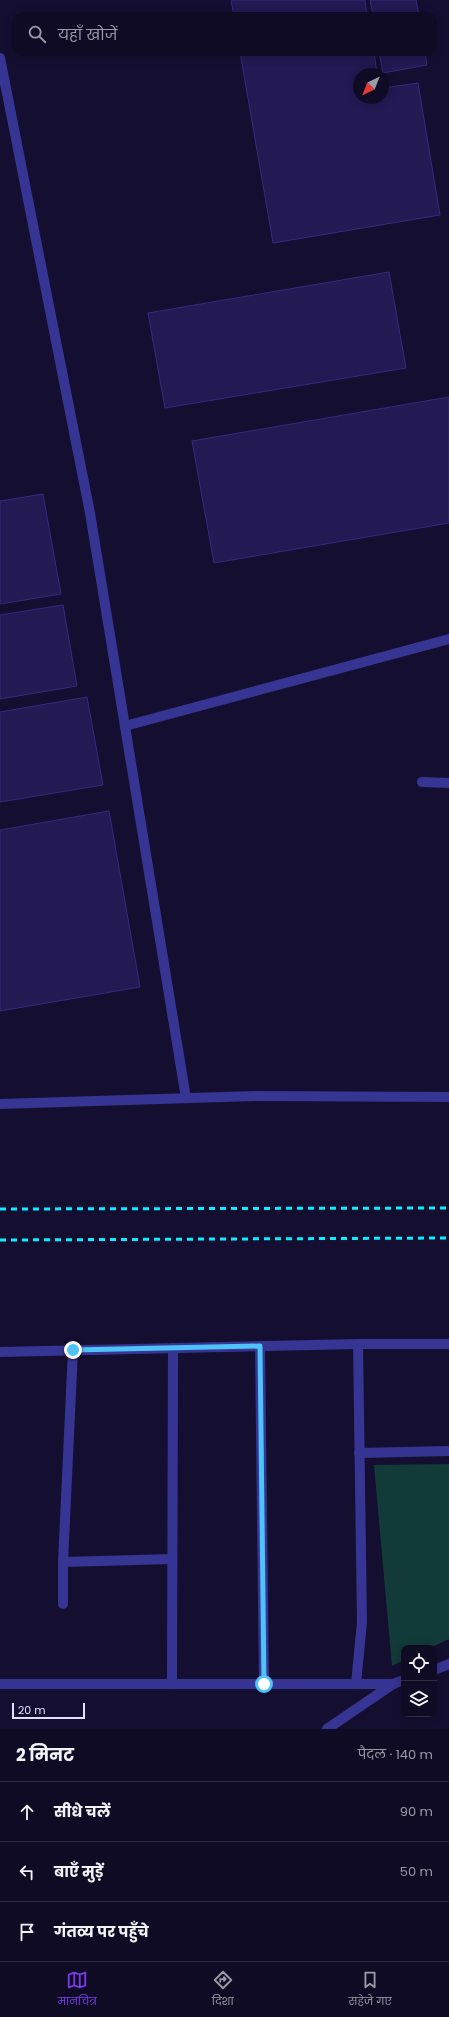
<!DOCTYPE html>
<html lang="hi">
<head>
<meta charset="utf-8">
<style>
  body { margin:0; font-family:Poppins,"Noto Sans Devanagari",sans-serif; background:#18142c; color:#f1f3f6 }
  .controls { position:absolute; right:12px; bottom:12px; display:grid; overflow:hidden; border-radius:8px; box-shadow:0 2px 10px #0003 }
  .controls button { width:36px; height:36px; display:grid; place-items:center; padding:0; border:0; border-bottom:1px solid #2f2b41; background:#0f0b24; color:#f1f3f6; font:20px sans-serif }
  .compass { position:absolute; left:353px; top:68px; width:36px; height:36px; border-radius:50%; background:#0f0b24; box-shadow:0 2px 10px #0003; rotate:223deg }
  .scale { position:absolute; left:12px; bottom:10px; width:73px; box-sizing:border-box; padding-left:4px; border:2px solid #e1deff; border-top:0; font-size:11px; line-height:14px; white-space:nowrap; color:#e1deff; -webkit-text-stroke:3px #140f30; paint-order:stroke }
  .stop { position:absolute; width:12px; height:12px; margin:-9px; border:3px solid #4fc3f7; border-radius:50%; background:#fff }
  .stop.end { background:#4fc3f7; border-color:#fff; box-shadow:0 1px 4px #0008 }
  .list { margin:0; padding:0; list-style:none }
  h2 { display:flex; justify-content:space-between; align-items:center; height:52px; margin:0; padding:0 16px; font-size:17px }
  h2 small { font-size:13px; font-weight:400; color:#9b9ba6 }
  .list li { display:grid; grid-template-columns:26px 1fr auto; gap:12px; align-items:center; box-sizing:border-box; height:60px; padding:0 16px; border-top:1px solid #2f2b41 }
  .list b { display:block; font-size:15px; white-space:nowrap }
  .list em { font-size:13px; font-style:normal; color:#9b9ba6 }
  .icon { flex:none; width:22px; height:22px; fill:none; stroke:currentColor; stroke-width:2; stroke-linecap:round; stroke-linejoin:round }
  .map { position:relative; flex:none; width:449px; height:1729px; overflow:hidden }
  .search { position:absolute; background:#0f0b24; box-shadow:0 2px 10px #0003; left:12px; right:12px; top:12px; height:44px; display:flex; align-items:center; gap:10px; box-sizing:border-box; padding:0 14px; border-radius:12px; color:#9b9ba6; font-size:15px }
  .sheet { height:232px; background:#0f0b24 }
  nav { display:flex; justify-content:space-around; align-items:center; box-sizing:border-box; height:56px; border-top:1px solid #2f2b41; background:#0f0b24; font-size:11px; color:#9b9ba6 }
  nav a { display:grid; justify-items:center; gap:2px }
  nav .on { color:#7c3aed }
  .map>svg:first-child { display:block }
  .green { fill:#113a38 }
  .building { fill:#231953; stroke:#372981 }
  .lines { fill:none; stroke-linecap:round; stroke-linejoin:round }
  .service { stroke:#363593; stroke-width:10 }
  .minor { stroke:#363593; stroke-width:10 }
  .rail { stroke:#0aeeff; stroke-width:3; stroke-dasharray:6 5; stroke-linecap:butt }
  .route { stroke:#4fc3f7; stroke-width:5 }
</style>
</head>
<body>
<div class="map">
<svg width="449" height="1729" viewBox="0 0 449 1729">
  <rect width="100%" height="100%" fill="#140f30"/>
  <path class="green" d="M449 1464V1639L430 1648H404V1660L392 1666 374 1465Z"/>
  <g class="building">
    <path d="M231 0H365L367 16H234Z"/>
    <path d="M370 0H416L419 16H373Z"/>
    <path d="M240 52H374L377 74H359V98H383V88L418 83 440 215 273 243Z"/>
    <path d="M379 52H425L427 65 383 73Z"/>
    <path d="M389 272 406 368 165 408 148 313Z"/>
    <path d="M449 397V523L214 563 192 441Z"/>
    <path d="M43 494 61 594 0 604V501Z"/>
    <path d="M63 605 77 686 0 699V615Z"/>
    <path d="M87 697 103 785 0 802V712Z"/>
    <path d="M109 811 140 987 0 1011V830Z"/>
  </g>
  <g class="lines">
    <g class="service">
      <path d="M0 58 90 513 186 1098"/>
      <path d="M125 726 449 639"/>
      <path d="M422 782 449 783"/>
    </g>
    <g class="minor">
      <path d="M0 1104 255 1096 449 1097"/>
      <path d="M260 1346 264 1684"/>
      <path d="M0 1352 358 1344H449"/>
      <path d="M359 1453 449 1451"/>
      <path d="M63 1562 172 1559"/>
      <path d="M63 1604V1562L73 1350"/>
      <path d="M434 1670 449 1664"/>
      <path d="M0 1684H393L404 1680"/>
      <path d="M172 1684 173 1348"/>
      <path d="M356 1684 362 1622 358 1344"/>
      <path d="M327 1729 393 1684"/>
    </g>
    <g class="rail">
      <path d="M0 1209 449 1208"/>
      <path d="M0 1240 449 1238"/>
    </g>
  </g>
  <g class="lines">
    <path class="route" d="M73 1350 260 1346 264 1684"/>
  </g>
</svg>
<div class="controls">
<button><svg class="icon" aria-label="locate" viewBox="0 0 24 24"><circle cx="12" cy="12" r="6"/><path d="M12 2v4M12 18v4M2 12h4M18 12h4"/></svg></button>
<button><svg class="icon" aria-label="layers" viewBox="0 0 24 24"><path d="M12 4l9 5-9 5-9-5zM3 14l9 5 9-5"/></svg></button>
</div>
<svg class="compass" viewBox="-18 -18 36 36"><path d="M0-13l5 13h-10z" fill="#e53935"/><path d="M0 13l5-13h-10z" fill="#9b9ba6"/></svg>
<div class="scale">20 m</div>
<div class="stop" style="left:264px;top:1684px"></div>
<div class="stop end" style="left:73px;top:1350px"></div>
<div class="search"><svg class="icon" aria-label="search" viewBox="0 0 24 24"><circle cx="10" cy="10" r="6"/><path d="M15 15l6 6"/></svg>यहाँ खोजें</div>
</div>
<section class="sheet">
<h2>2 मिनट<small>पैदल · 140 m</small></h2>
<ul class="list">
<li><svg class="icon" aria-label="ahead" viewBox="0 0 24 24"><path d="M12 20V5M6 11l6-6 6 6"/></svg><div><b>सीधे चलें</b></div><em>90 m</em></li>
<li><svg class="icon" aria-label="left" viewBox="0 0 24 24"><path d="M17 20v-9H6M10 6l-5 5 5 5"/></svg><div><b>बाएँ मुड़ें</b></div><em>50 m</em></li>
<li><svg class="icon" aria-label="arrive" viewBox="0 0 24 24"><path d="M6 21V4h12l-3 4 3 4H6"/></svg><div><b>गंतव्य पर पहुँचे</b></div></li>
</ul>
</section>
<nav>
<a class="on"><svg class="icon" aria-label="map" viewBox="0 0 24 24"><path d="M3 6l6-2 6 2 6-2v14l-6 2-6-2-6 2zM9 4v14M15 6v14"/></svg>मानचित्र</a>
<a><svg class="icon" aria-label="directions" viewBox="0 0 24 24"><path d="M12 3l9 9-9 9-9-9zM9 14v-3h6M13 9l2 2-2 2"/></svg>दिशा</a>
<a><svg class="icon" aria-label="saved" viewBox="0 0 24 24"><path d="M7 4h10v16l-5-4-5 4z"/></svg>सहेजे गए</a>
</nav>
</body>
</html>
